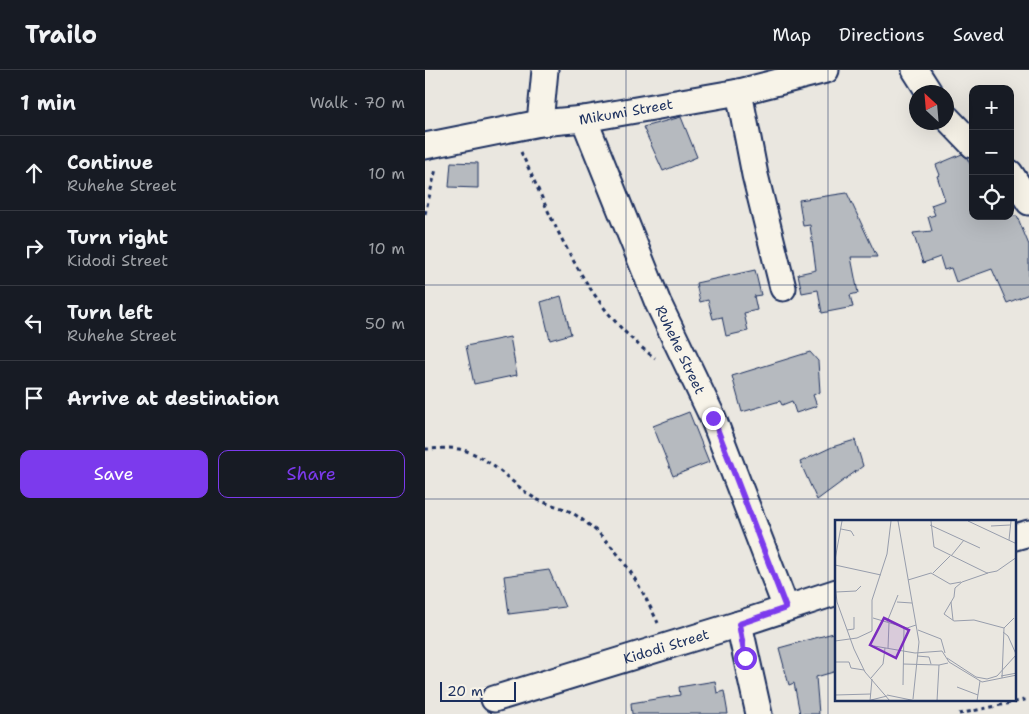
<!DOCTYPE html>
<html lang="en">
<head>
<meta charset="utf-8">
<style>
  body { margin:0; font-family:"Shantell Sans",sans-serif; background:#20242c; color:#f1f3f6 }
  .controls { position:absolute; right:15px; top:15px; display:grid; overflow:hidden; border-radius:10px; box-shadow:0 5px 20px #0002 }
  .controls button { width:45px; height:45px; display:grid; place-items:center; padding:0; border:0; border-bottom:1px solid #363941; background:#171b24; color:#f1f3f6; font:25px sans-serif }
  .compass { position:absolute; left:484px; top:15px; width:45px; height:45px; border-radius:50%; background:#171b24; box-shadow:0 5px 20px #0002; rotate:334deg }
  .scale { position:absolute; left:15px; bottom:12px; width:76px; box-sizing:border-box; padding-left:5px; border:2px solid #1b2f5e; border-top:0; font-size:14px; line-height:18px; white-space:nowrap; color:#1b2f5e; -webkit-text-stroke:4px #f7f3e8; paint-order:stroke }
  .stop { position:absolute; width:15px; height:15px; margin:-11px; border:4px solid #7c3aed; border-radius:50%; background:#fff }
  .stop.end { background:#7c3aed; border-color:#fff; box-shadow:0 1px 5px #0008 }
  .list { margin:0; padding:0; list-style:none }
  h2 { display:flex; justify-content:space-between; align-items:center; height:65px; margin:0; padding:0 20px; font-size:21px }
  h2 small { font-size:16px; font-weight:400; color:#9ea1a6 }
  .list li { display:grid; grid-template-columns:32px 1fr auto; gap:15px; align-items:center; box-sizing:border-box; height:75px; padding:0 20px; border-top:1px solid #363941 }
  .list b { display:block; font-size:19px; white-space:nowrap }
  .list p { margin:0; font-size:16px; white-space:nowrap; color:#9ea1a6 }
  .list em { font-size:16px; font-style:normal; color:#9ea1a6 }
  .actions { display:flex; gap:10px; padding:15px 20px }
  .actions a { flex:1; padding:11px 0; border:1px solid #7c3aed; border-radius:10px; text-align:center; font-size:18px; color:#7c3aed }
  .actions .main { background:#7c3aed; color:#fff }
  .icon { flex:none; width:28px; height:28px; fill:none; stroke:currentColor; stroke-width:2; stroke-linecap:round; stroke-linejoin:round }
  .map { position:relative; flex:none; width:604px; height:644px; overflow:hidden }
  header { display:flex; align-items:center; gap:30px; box-sizing:border-box; height:70px; padding:0 25px; background:#171b24; border-bottom:1px solid #363941 }
  header strong { font-size:24px }
  nav { display:flex; gap:28px; margin-inline-start:auto; font-size:18px }
  main { display:flex }
  aside { flex:1; background:#171b24 }
  .map>svg:first-child { display:block }
  .building { fill:#b6babf; stroke:#1b2f5e }
  .lines { fill:none; stroke-linecap:round; stroke-linejoin:round }
  .minor-casing { stroke:#1b2f5e; stroke-width:29 }
  .path { stroke:#1b2f5e; stroke-width:3; stroke-dasharray:4 4; stroke-linecap:butt }
  .minor { stroke:#f7f3e8; stroke-width:25 }
  .route { stroke:#7c3aed; stroke-width:6 }
  .grid { fill:none; stroke:#1b2f5e; stroke-width:1; stroke-opacity:0.55 }
  .labels { text-anchor:middle; stroke-width:4; stroke-linejoin:round; paint-order:stroke }
  .street-label { font-size:14px; fill:#1b2f5e; stroke:#f7f3e8 }
  .inset-road { fill:none; stroke:#979dac; stroke-width:1 }
  .view { fill:#7b2cbf; fill-opacity:0.15; stroke:#7b2cbf; stroke-width:2.5 }
  .inset-edge { fill:none; stroke:#1b2f5e; stroke-width:2.5 }
</style>
</head>
<body>
<header>
<strong>Trailo</strong>
<nav><a>Map</a><a>Directions</a><a>Saved</a></nav>
</header>
<main>
<aside>
<h2>1 min<small>Walk · 70 m</small></h2>
<ul class="list">
<li><svg class="icon" aria-label="ahead" viewBox="0 0 24 24"><path d="M12 20V5M6 11l6-6 6 6"/></svg><div><b>Continue</b><p>Ruhehe Street</p></div><em>10 m</em></li>
<li><svg class="icon" aria-label="right" viewBox="0 0 24 24"><path d="M7 20v-9h11M14 6l5 5-5 5"/></svg><div><b>Turn right</b><p>Kidodi Street</p></div><em>10 m</em></li>
<li><svg class="icon" aria-label="left" viewBox="0 0 24 24"><path d="M17 20v-9H6M10 6l-5 5 5 5"/></svg><div><b>Turn left</b><p>Ruhehe Street</p></div><em>50 m</em></li>
<li><svg class="icon" aria-label="arrive" viewBox="0 0 24 24"><path d="M6 21V4h12l-3 4 3 4H6"/></svg><div><b>Arrive at destination</b></div></li>
</ul>
<div class="actions"><a class="main">Save</a><a>Share</a></div>
</aside>
<div class="map">
<svg width="604" height="644" viewBox="0 0 604 644">
  <rect width="100%" height="100%" fill="#eae7e0"/>
  <filter id="ink" filterUnits="userSpaceOnUse"><feTurbulence type="fractalNoise" baseFrequency=".02" numOctaves="2"/><feDisplacementMap in="SourceGraphic" scale="10" xChannelSelector="R" yChannelSelector="G"/><feConvolveMatrix kernelMatrix="1 2 1 2 8 2 1 2 1" color-interpolation-filters="sRGB"/></filter>
  <g filter="url(#ink)">
    <g class="building">
      <path d="M256 47 272 87 238 101 218 57Z"/>
      <path d="M537 84 542 88 548 100V146H592L604 175V224L582 233 567 199 531 212 526 198 519 200 515 187 498 193 488 163 507 161 503 147 510 145 506 135 520 130 512 106 515 105 511 95Z"/>
      <path d="M26 92 53 93V118L24 117Z"/>
      <path d="M422 123 452 187H426L433 223 425 225 428 237 397 243 393 220 377 223 373 204 391 200 385 155 378 156 374 130Z"/>
      <path d="M330 200 336 225 329 226 332 240 319 243 323 261 301 266 297 247 288 249 283 230 275 232 271 213Z"/>
      <path d="M136 226 146 264 125 270 116 232Z"/>
      <path d="M85 267 92 305 49 314 41 276Z"/>
      <path d="M385 282 393 291 395 322 388 325 392 336 371 343 367 331 357 335 355 331 317 342 307 306Z"/>
      <path d="M264 342 284 392 248 406 228 356Z"/>
      <path d="M430 370 438 396 392 430 375 392 407 377Z"/>
      <path d="M124 500 140 537 84 544 79 506Z"/>
      <path d="M412 562V601L391 607 394 644H375L369 613 364 615 354 578Z"/>
      <path d="M290 611 292 623 299 621 303 644H207L206 633 255 625 254 617Z"/>
    </g>
    <g class="lines">
      <g class="minor-casing">
        <g id="minor">
          <path d="M490 0 504 22"/>
          <path d="M314 22 330 105 358 218"/>
          <path d="M522 48 548 75"/>
          <path id="s1" d="M159 49 233 233 288 348 361 538"/>
          <path d="M115 53 120 0"/>
          <path id="s2" d="M0 76 115 53 159 49 314 22 401 0"/>
          <path d="M585 103 604 132"/>
          <path d="M590 467 604 463"/>
          <path d="M314 554 334 644"/>
          <path id="s3" d="M69 629 314 554 412 522"/>
        </g>
      </g>
      <g class="path">
        <path d="M96 82C130 155 162 239 230 288"/>
        <path d="M0 144 11 99"/>
        <path d="M0 379C11 379 23 377 34 379 64 385 86 414 111 429 121 434 134 436 144 441 188 467 212 508 233 553"/>
        <path d="M534 644 604 629"/>
      </g>
      <use href="#minor" class="minor"/>
    </g>
  </g>
  <g class="lines" filter="url(#ink)">
    <path class="route" d="M288 348 361 538 314 554 320 588"/>
  </g>
  <path class="grid" d="M201 0V644M403 0V644M0 215H604M0 429H604"/>
  <g class="labels">
    <g class="street-label">
      <text dy="5" stroke="none"><textPath href="#s2" startOffset="204">Mikumi Street</textPath></text>
      <text dy="5" stroke="none"><textPath href="#s1" startOffset="250">Ruhehe Street</textPath></text>
      <text dy="5" stroke="none"><textPath href="#s3" startOffset="180">Kidodi Street</textPath></text>
    </g>
  </g>
  <g transform="translate(410 450)">
    <rect width="181" height="181" fill="#eae7e0"/>
    <path class="inset-road" d="M63 1 84 122 78 179M96 1 99 27 152 53 162 51 182 37M133 1 182 24M95 5 145 28M156 6 175 5M6 9 16 11 19 16M174 20 176 1M116 36 129 20M0 40 7 1M0 45 46 55M98 53 115 36M153 53 127 62 120 68 119 77 109 94 119 101 139 100 169 108M73 60 96 53 115 64 126 62M0 64 2 82 19 129 30 152 55 181M1 72 21 71 26 66M62 82 77 83M116 82 118 100M38 98 72 108 81 105M52 102 63 75M12 110 19 109V97M83 110 106 119 110 133M168 112 173 116 181 134M0 121 22 118 37 111V80L52 34 56 1M39 126 80 133 107 131 114 142 147 162 182 155M53 128 54 103M82 136 94 137 96 144M112 138 141 157 152 159 162 156 181 135M0 142H14L16 148 29 150M68 144 104 145M166 156 182 153M36 158 48 144 50 128M167 158 169 108 179 98M68 165 69 107M122 167 143 175M0 175 36 174M52 175 81 181M36 180 52 176M35 181 37 159M102 181 104 145 113 143M142 181 145 161"/>
    <path class="view" d="M49 98 74 110 61 138 35 125Z"/>
    <rect width="181" height="181" class="inset-edge"/>
  </g>
</svg>
<div class="controls">
<button>+</button>
<button>−</button>
<button><svg class="icon" aria-label="locate" viewBox="0 0 24 24"><circle cx="12" cy="12" r="6"/><path d="M12 2v4M12 18v4M2 12h4M18 12h4"/></svg></button>
</div>
<svg class="compass" viewBox="-18 -18 36 36"><path d="M0-13l5 13h-10z" fill="#e53935"/><path d="M0 13l5-13h-10z" fill="#9ea1a6"/></svg>
<div class="scale">20 m</div>
<div class="stop" style="left:320px;top:588px"></div>
<div class="stop end" style="left:288px;top:348px"></div>
</div>
</main>
</body>
</html>
